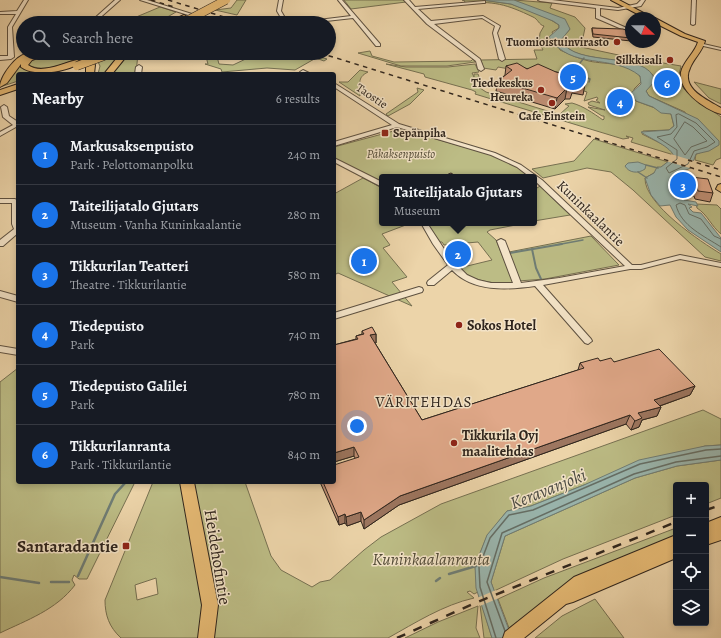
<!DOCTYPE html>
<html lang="en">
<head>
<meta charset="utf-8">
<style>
  body { margin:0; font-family:Alegreya,serif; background:#242831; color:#f1f3f6 }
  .controls { position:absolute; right:12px; bottom:12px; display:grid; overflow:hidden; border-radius:4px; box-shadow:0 2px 6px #0003 }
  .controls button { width:36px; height:36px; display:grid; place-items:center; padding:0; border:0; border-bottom:1px solid #363941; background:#171b24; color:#f1f3f6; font:20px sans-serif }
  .compass { position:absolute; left:625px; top:12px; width:36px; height:36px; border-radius:50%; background:#171b24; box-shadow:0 2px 6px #0003; rotate:112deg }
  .you { position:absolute; left:357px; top:426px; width:14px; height:14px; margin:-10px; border:3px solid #fff; border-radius:50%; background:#1a73e8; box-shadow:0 0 0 6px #1a73e833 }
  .badge { display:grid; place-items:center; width:26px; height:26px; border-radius:50%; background:#1a73e8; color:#fff; font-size:13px; font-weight:700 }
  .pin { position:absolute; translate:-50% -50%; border:2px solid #fff; box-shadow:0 1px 4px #0006 }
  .popup { position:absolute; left:379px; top:174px; width:158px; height:52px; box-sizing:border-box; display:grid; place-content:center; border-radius:4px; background:#171b24; filter:drop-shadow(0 1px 3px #0005); font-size:13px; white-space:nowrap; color:#9ea1a6 }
  .popup b { font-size:15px; color:#f1f3f6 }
  .popup::after { content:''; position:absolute; left:50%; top:100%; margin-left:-8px; border:8px solid transparent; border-top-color:#171b24 }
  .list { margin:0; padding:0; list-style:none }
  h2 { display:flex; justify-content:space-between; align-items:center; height:52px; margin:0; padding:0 16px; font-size:17px }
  h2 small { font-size:13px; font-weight:400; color:#9ea1a6 }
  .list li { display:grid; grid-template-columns:26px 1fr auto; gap:12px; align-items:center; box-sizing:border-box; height:60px; padding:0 16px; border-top:1px solid #363941 }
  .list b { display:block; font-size:15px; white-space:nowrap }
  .list p { margin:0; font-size:13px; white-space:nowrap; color:#9ea1a6 }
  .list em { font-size:13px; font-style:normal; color:#9ea1a6 }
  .icon { flex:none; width:22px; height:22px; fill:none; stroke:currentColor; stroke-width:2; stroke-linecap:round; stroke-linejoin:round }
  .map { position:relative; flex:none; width:721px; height:638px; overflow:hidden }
  .search { position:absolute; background:#171b24; box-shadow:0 2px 6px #0003; left:16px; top:16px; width:320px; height:44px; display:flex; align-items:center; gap:10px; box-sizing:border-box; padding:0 14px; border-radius:22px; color:#9ea1a6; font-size:15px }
  .panel { position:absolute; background:#171b24; box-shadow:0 2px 6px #0003; left:16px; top:72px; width:320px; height:412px; border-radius:4px }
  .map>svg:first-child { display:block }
  .green { fill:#bcbc85; stroke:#767051; fill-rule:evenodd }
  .water { fill:#9ab7b0; stroke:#6f7d75 }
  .pier { fill:#ecd4a9 }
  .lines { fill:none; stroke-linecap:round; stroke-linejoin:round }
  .shore-far1 { stroke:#646e66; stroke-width:1 }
  .shore { stroke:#646e66; stroke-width:1.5 }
  .stream-far2 { stroke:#6f7d75; stroke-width:1.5 }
  .stream-far1 { stroke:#6f7d75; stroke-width:2 }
  .stream { stroke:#6f7d75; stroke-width:2.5 }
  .minor-casing { stroke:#5e5140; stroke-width:2 }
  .major-casing { stroke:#2f251d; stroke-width:2 }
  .highway-casing { stroke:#2f251d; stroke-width:2 }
  .minor { fill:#f3e3c7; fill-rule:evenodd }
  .major { fill:#e6ba74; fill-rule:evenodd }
  .highway { fill:#e6ba74; fill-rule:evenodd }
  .rail-far1 { stroke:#2f251d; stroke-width:1.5; stroke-dasharray:4.5 4.5; stroke-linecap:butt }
  .rail { stroke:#2f251d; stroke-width:2.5; stroke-dasharray:9 9; stroke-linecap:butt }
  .highway-bridge-casing { stroke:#2f251d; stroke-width:9; stroke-linecap:butt }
  .highway-bridge { stroke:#e6ba74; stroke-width:8 }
  .wall { fill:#c19076; stroke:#2f251d }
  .shaded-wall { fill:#9d7660; stroke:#2f251d }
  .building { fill:#e0a889; stroke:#2f251d }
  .poi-dot { fill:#8f2418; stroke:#f3e3c7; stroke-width:1.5 }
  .labels { text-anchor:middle; stroke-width:3; stroke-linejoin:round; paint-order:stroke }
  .far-poi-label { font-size:12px; font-weight:bold; fill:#2f251d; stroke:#f3e3c7; text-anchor:end }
  .far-street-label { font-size:12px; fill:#2f251d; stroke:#f3e3c7 }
  .far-park-label { font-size:12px; font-style:italic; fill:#524b37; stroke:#f3e3c7 }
  .street-label { font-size:14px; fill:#2f251d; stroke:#f3e3c7 }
  .poi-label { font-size:14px; font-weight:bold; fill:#2f251d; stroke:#f3e3c7; text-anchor:start }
  .neighbourhood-label { font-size:15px; letter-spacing:1px; fill:#2f251d; stroke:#f3e3c7 }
  .near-poi-label { font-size:17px; font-weight:bold; fill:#2f251d; stroke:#f3e3c7; text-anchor:end }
  .near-street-label { font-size:17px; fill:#2f251d; stroke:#f3e3c7 }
  .near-park-label { font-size:17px; font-style:italic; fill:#524b37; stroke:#f3e3c7 }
  .near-water-label { font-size:18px; font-style:italic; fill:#4a4a42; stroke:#f3e3c7 }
</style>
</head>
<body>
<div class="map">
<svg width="721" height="638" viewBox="0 0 721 638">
  <rect width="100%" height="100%" fill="#ecd4a9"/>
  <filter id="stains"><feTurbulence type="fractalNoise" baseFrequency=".005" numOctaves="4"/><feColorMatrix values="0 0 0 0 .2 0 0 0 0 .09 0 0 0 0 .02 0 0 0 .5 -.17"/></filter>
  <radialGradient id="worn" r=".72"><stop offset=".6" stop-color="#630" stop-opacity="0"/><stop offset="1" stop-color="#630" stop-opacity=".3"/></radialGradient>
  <g class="green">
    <path d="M237 0H246L237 15 215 10 231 8Z"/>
    <path d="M344 0H403L406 2 351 9Z"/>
    <path d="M462 0H482L511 4 546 17 559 25V28L552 32 560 50C569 54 579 59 589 61 605 65 636 61 642 81L634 89 636 101 671 114 674 126 669 130 643 131 642 134 670 148 674 155 631 142 633 138 626 136 629 138 623 139 475 94 476 92 472 90 425 77 424 74 386 64 406 67H448L475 64 479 72 472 73 474 77V74H478L480 79H474V81L477 86 486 92 554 113 560 114 569 106 565 104 572 103C583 106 593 113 603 120L604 119V116H602L588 107 605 110 589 105 588 103 592 101 600 103 596 100 598 99 597 97 584 101 587 92 532 73 498 67 496 70 483 68 481 60 537 59 534 50H543L539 42 540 33 544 26C539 25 538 19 533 17 506 4 494 1 464 3L465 1Z"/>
    <path d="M514 0 552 3 550 8 575 17 585 28 581 47 656 63 657 62 681 66 678 79 684 89 721 117V158L716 160 713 165 695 160 696 154 700 153 685 112 649 96 646 91 653 75C630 52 573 66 561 40L570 29Z"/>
    <path d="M160 7 176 12 157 23H122Z"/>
    <path d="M370 51 372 56 394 62 471 61 473 59 475 62 447 66H401L358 53Z"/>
    <path d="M56 53 80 57C63 64 46 73 28 65L29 60 52 54 49 56 71 58 58 56Z"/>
    <path d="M116 53H123L105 74H98L100 66 97 60Z"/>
    <path d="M127 53H138L136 74H110Z"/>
    <path d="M205 53H216L219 64 233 65 252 56 310 54 327 59 324 61 316 58 295 70 267 68 222 72 221 69 205 64H208Z"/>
    <path d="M20 63 22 68 28 71H44L37 74H18V81L0 87Z"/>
    <path d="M360 70 368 72C356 78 361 84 360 96L339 82H348Z"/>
    <path d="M694 82 721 89V104L709 98Z"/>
    <path d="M417 88 424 90 410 104 388 116 386 114 418 92Z"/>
    <path d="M401 129 492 155 517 166 526 175 522 177H382V184L334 159V147Z"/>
    <path d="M594 139 668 162 654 173 645 178C644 204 701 242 721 254V261L705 257 633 190 611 172 587 168 543 178 532 169 574 161Z"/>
    <path d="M659 172H664L662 178 658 183C660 192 669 193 676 197V200L655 190 653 180Z"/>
    <path d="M363 178 382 188V223H411L382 234 390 245 383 248 407 277 392 282 412 306 338 273 334 275V194Z"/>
    <path d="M540 186 570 215 534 221V190Z"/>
    <path d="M696 204 717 205 721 209V234C711 226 708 215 697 208Z"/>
    <path d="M427 223H526L490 230 487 232 496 240 514 284C494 283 474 283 459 268L492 260 478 242 444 245 442 242H439Z"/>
    <path d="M591 236 619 265 545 279 518 281 506 249 509 252Z"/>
    <path d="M18 368V482H135L87 579H79L74 575 72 580 75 585C56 610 27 620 0 633V382Z"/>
    <path d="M703 410 721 419V445L705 446 584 485 531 506 507 511 487 536 475 566 478 592 474 594 470 591 467 592 474 598C443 605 415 623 388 638H121C109 627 105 615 105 600L153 482H245L271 556 281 570 312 587 320 582 330 580 364 550 381 537 441 504ZM156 578 158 594 137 600 135 585Z"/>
    <path d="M721 460V498L706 504V485H676V515L563 559 494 591 491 582 505 536 635 478 677 466Z"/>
    <path d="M676 528V536L567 584 509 628 498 599 544 578Z"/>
    <path d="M595 599 624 638H535L562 616Z"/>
    <path d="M480 605H482L492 638H484Z"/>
    <path d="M478 606 476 628 480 638H405L438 622Z"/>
  </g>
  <g class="water">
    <path d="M482 0H514L565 19 570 29 561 40C575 69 648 49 655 81L646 91 649 96 698 119 719 141V145L709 151 696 154 691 168 673 175 671 182 676 192 684 200 696 202 698 206 688 204 692 207 689 208 693 212 701 213 721 238V252L688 230 676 217 670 205 660 206 651 195 645 178 654 173 657 167H661L674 157C672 147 649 138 641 132L669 130 674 126 671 114 661 113 653 107 636 101 631 93 641 84 640 76C612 53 571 71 549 37L559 28V25L553 21 511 4Z"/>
    <path d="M638 162 646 165 645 169C638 174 629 173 625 166L628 163Z"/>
    <path d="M721 445V460L677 466 635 478 505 536 491 582 512 638H492L476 588 475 566 487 535 507 511 531 506 584 485 639 460 705 446Z"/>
  </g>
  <g class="pier">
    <path d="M671 154 697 162 696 164 693 169 666 161 672 156Z"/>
    <path d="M496 590 499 598 480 606 477 598Z"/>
  </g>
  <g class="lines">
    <g class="shore-far1">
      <path d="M679 114 696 123 715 142 707 147 694 151 688 164 669 173 666 168 677 159V150L657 137 671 134 677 127 676 115Z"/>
      <path d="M685 122 693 127 707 141 691 147 685 155 674 139Z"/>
      <path d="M721 239 714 236 701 219 689 214 685 205 680 203 676 205C681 226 704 236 721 247"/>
    </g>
    <g class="shore">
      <path d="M505 631 487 582 502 533 634 474 676 462 721 456"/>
      <path d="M496 638 480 587 479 567 490 538 509 515 533 510 640 464 706 450 721 449"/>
    </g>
    <g class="stream-far2">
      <path d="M580 63 584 58"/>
      <path d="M577 67 578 65"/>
      <path d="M576 69 574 71 576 73"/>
      <path d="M578 74 590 79 589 82"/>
      <path d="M646 165 658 168"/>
      <path d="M638 172 647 178"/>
      <path d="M556 245 583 240"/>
    </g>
    <g class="stream-far1">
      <path d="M532 249 536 268 541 279"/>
      <path d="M510 253 562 244"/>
    </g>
    <g class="stream">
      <path d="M449 574 476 566"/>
      <path d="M78 576 115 494 126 482"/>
      <path d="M0 577 39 583"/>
      <path d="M436 581 440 578"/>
      <path d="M51 582H69"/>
    </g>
    <g class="minor-casing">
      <g id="minor">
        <path d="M24 0H28L12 27 14 57 11 59 0 60V56H8V27L16 14H0V12L17 11Z"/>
        <path d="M115 0H120L94 23H89L92 20H78L76 19 78 18 96 17Z"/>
        <path d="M140 0H147L221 23H214Z"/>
        <path d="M279 0H283L281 11 288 23H284L277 11Z"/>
        <path d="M338 0H342L380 44V46H376L353 18 308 23V22L310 21 351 16Z"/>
        <path d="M404 0H409L415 7 485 1V3H483L418 9 431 21 483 16 500 26 497 33 505 59 502 61 499 59 493 33 495 26 482 18 434 24 480 59 484 69 481 71 478 69 476 61 427 24Z"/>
        <path d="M538 0H552L618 8 637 4 641 0H645L641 6 618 10 600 8V16L631 30V33L596 18V8L540 1Z"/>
        <path d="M692 0H696L695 24 693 25 691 24Z"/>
        <path d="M699 43 721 48V50L699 45Z"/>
        <path d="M170 53H176L171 57 168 55Z"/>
        <path d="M139 65 142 67 141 74H135L136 67Z"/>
        <path d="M303 70 311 74 301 73 300 72Z"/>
        <path d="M334 83 399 124 495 153 521 165 542 180 632 265H641L680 255 721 263V267L680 259 641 269H630L543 285 591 339 592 341 588 344 585 343 535 286C507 290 473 292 452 270L434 285H428L427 283 428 281 448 265 433 244 421 223H427L450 258 467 275 478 280 491 283H513L497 241 501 239 505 241 521 283 559 278 625 266 534 180V177H530L517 167 491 155 397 127 334 146V142L392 125 334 87Z"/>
        <path d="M4 105 7 107 9 116 18 122V128L16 127 0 136V132L13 125 3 117 1 107Z"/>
        <path d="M334 158 382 182V187L334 162Z"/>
        <path d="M0 199H15L18 201V233L3 246H0V240L14 229 12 224V203H0Z"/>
        <path d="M419 287 422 288 423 290 422 292 334 319V313Z"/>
        <path d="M0 291 18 296V302L0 297Z"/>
        <path d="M0 346 18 349V355L0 352Z"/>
      </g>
    </g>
    <g class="major-casing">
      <g id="major">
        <path d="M611 0H619L653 18H645Z"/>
        <path d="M655 18 685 34 705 41C702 52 694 58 690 68 680 89 708 100 721 108V114C705 110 674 88 682 69 686 59 695 52 698 42L681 36 655 23Z"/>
        <path d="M721 184V192L716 189 718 185Z"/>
        <path d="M180 482H194L218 605 214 638H198L202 605Z"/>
        <path d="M721 517V540L706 545V523Z"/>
        <path d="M676 535V558L573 602 566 604 524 638H503L505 632 574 577Z"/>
      </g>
    </g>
    <g class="highway-casing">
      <g id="highway">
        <path d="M184 15 187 17C182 22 175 23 167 23Z"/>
        <path d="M39 53H51L32 60 28 65C41 75 63 63 77 60L81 62C69 72 34 77 21 67V64L7 83 0 87C0 77 15 56 26 54 31 53 34 54 39 53Z"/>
        <path d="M66 53C78 53 89 53 95 65L94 74H86V63Z"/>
        <path d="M105 53H116L107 58H101V54Z"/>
        <path d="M121 53H129L112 74H104Z"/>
        <path d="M18 84V89L0 95V90Z"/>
      </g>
    </g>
    <use href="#minor" class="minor"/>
    <use href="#major" class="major"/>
    <use href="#highway" class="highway"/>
    <g class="rail-far1">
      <path d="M151 0 174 7"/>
      <path d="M168 0 244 23"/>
      <path d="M320 53 721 177"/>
      <path d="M688 160 721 170"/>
    </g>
    <g class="rail">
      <path d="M706 510 721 505"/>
      <path d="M397 638 475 603 676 522"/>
    </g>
    <g class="highway-bridge-casing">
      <g id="highway-bridge">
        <path d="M190 19 226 0"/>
        <path d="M77 66 104 56"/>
      </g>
    </g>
    <use href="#highway-bridge" class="highway-bridge"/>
  </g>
  <g class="wall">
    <path d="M592 28 631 32V41L593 37 592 31Z"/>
    <path d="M506 66 556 72 586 79 583 95 572 93 570 99H565L555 109 496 91 498 81 505 75Z"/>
    <path d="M681 174 691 177 713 193 710 202 695 199 694 196 687 195 686 189H680L678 182Z"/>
    <path d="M454 245 466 249 465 255 458 257 453 251Z"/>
    <path d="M362 331 376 334V343H375L422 420 578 370 580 363 600 361 614 362 695 386 690 395 660 406 661 407 657 416 642 420 639 427 631 430 626 424 399 505 364 529 361 521 347 526 345 523 339 525 320 482H334L355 458 354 456 334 462V345L356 339V336L362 334Z"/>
  </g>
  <g class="shaded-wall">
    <path d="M567 88 565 99 555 109 557 98Z"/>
    <path d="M466 249 465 255 458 257 459 251Z"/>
    <path d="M376 334V343L370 344V335Z"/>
    <path d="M695 386 690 395 651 409 654 400Z"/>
    <path d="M661 407 657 416 642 420 639 427 631 430 638 413Z"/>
    <path d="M630 415 626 424 399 505 364 529V520L400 496Z"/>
    <path d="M354 447V456L334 462V453Z"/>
    <path d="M361 512V521L347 526 346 517Z"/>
    <path d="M345 514V523L339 525 338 517Z"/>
  </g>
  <g class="building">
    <path d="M592 28 623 29 631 32V38L593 34Z"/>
    <path d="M517 63 527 69 538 64 556 72 586 79 585 84 574 82 572 88H567L557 98 498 81 512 70 506 66Z"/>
    <path d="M451 173 457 177H445L444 176Z"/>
    <path d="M681 174 690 175 691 177 708 179 713 193 698 191 697 187 690 186 689 181 683 180Z"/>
    <path d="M460 243 466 249 459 251 454 245Z"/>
    <path d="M372 327 376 334 370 335 422 420 584 368 580 363 598 358 600 361 611 358 614 362 659 349 695 386 654 400 661 407 638 413 642 418 635 421 630 415 400 496 364 520 361 512 346 517 345 514 338 517 323 482H334V465L359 457 354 447 334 453V345L358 339 356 336 364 334 362 331Z"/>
  </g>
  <g class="poi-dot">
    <circle cx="617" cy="42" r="4"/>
    <circle cx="670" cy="60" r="4"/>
    <circle cx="541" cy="90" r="4"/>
    <circle cx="552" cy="103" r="4"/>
    <rect x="381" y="129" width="8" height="8" rx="2"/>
    <circle cx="459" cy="325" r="4"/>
    <circle cx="454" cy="443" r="4"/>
    <rect x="122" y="542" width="8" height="8" rx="2"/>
  </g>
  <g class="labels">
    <g class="far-poi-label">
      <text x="609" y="46">Tuomioistuinvirasto</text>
      <text x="662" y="64">Silkkisali</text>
      <text x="533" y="87">Tiedekeskus<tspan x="533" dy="14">Heureka</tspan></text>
      <text x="552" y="120" text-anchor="middle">Cafe Einstein</text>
      <text x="393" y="137" text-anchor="start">Sepänpiha</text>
    </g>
    <g class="far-street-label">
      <text transform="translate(372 96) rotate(34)" y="4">Taostie</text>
    </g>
    <g class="far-park-label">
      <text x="401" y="158">Påkaksenpuisto</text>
    </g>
    <g class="street-label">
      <text transform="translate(591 213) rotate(44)" y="5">Kuninkaalantie</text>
    </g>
    <g class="poi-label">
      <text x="467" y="330">Sokos Hotel</text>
      <text x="462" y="440">Tikkurila Oyj<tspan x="462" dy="16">maalitehdas</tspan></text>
    </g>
    <g class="neighbourhood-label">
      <text x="424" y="407">VÄRITEHDAS</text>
    </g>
    <g class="near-poi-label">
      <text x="118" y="552">Santaradantie</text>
    </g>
    <g class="near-street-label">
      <text transform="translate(218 557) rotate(81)" y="6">Heidehofintie</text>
    </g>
    <g class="near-park-label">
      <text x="431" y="565">Kuninkaalanranta</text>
    </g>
    <g class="near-water-label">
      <text transform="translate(548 489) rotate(-22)" y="6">Keravanjoki</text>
    </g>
  </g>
  <rect width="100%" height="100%" filter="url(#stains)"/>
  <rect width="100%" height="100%" fill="url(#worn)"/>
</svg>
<div class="controls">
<button>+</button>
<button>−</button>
<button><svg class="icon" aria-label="locate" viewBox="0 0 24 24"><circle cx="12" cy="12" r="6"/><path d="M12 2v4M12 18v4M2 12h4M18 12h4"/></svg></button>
<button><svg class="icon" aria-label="layers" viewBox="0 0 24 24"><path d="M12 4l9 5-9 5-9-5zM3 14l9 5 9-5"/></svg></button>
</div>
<svg class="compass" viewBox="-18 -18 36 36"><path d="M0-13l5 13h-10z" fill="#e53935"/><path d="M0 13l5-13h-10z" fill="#9ea1a6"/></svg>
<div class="you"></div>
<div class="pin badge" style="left:364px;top:261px">1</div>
<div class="pin badge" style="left:458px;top:254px">2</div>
<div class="popup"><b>Taiteilijatalo Gjutars</b>Museum</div>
<div class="pin badge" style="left:683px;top:185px">3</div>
<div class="pin badge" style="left:620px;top:102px">4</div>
<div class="pin badge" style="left:573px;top:77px">5</div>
<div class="pin badge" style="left:667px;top:83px">6</div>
<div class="search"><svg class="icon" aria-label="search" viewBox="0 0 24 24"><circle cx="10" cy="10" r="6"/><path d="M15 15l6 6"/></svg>Search here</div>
<section class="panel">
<h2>Nearby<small>6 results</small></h2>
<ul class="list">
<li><span class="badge">1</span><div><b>Markusaksenpuisto</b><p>Park · Pelottomanpolku</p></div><em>240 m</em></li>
<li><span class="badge">2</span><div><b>Taiteilijatalo Gjutars</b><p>Museum · Vanha Kuninkaalantie</p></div><em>280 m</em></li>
<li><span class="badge">3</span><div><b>Tikkurilan Teatteri</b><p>Theatre · Tikkurilantie</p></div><em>580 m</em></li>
<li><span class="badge">4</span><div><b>Tiedepuisto</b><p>Park</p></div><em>740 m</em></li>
<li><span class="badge">5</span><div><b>Tiedepuisto Galilei</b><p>Park</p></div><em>780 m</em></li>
<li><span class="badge">6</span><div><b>Tikkurilanranta</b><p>Park · Tikkurilantie</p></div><em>840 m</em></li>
</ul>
</section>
</div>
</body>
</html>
